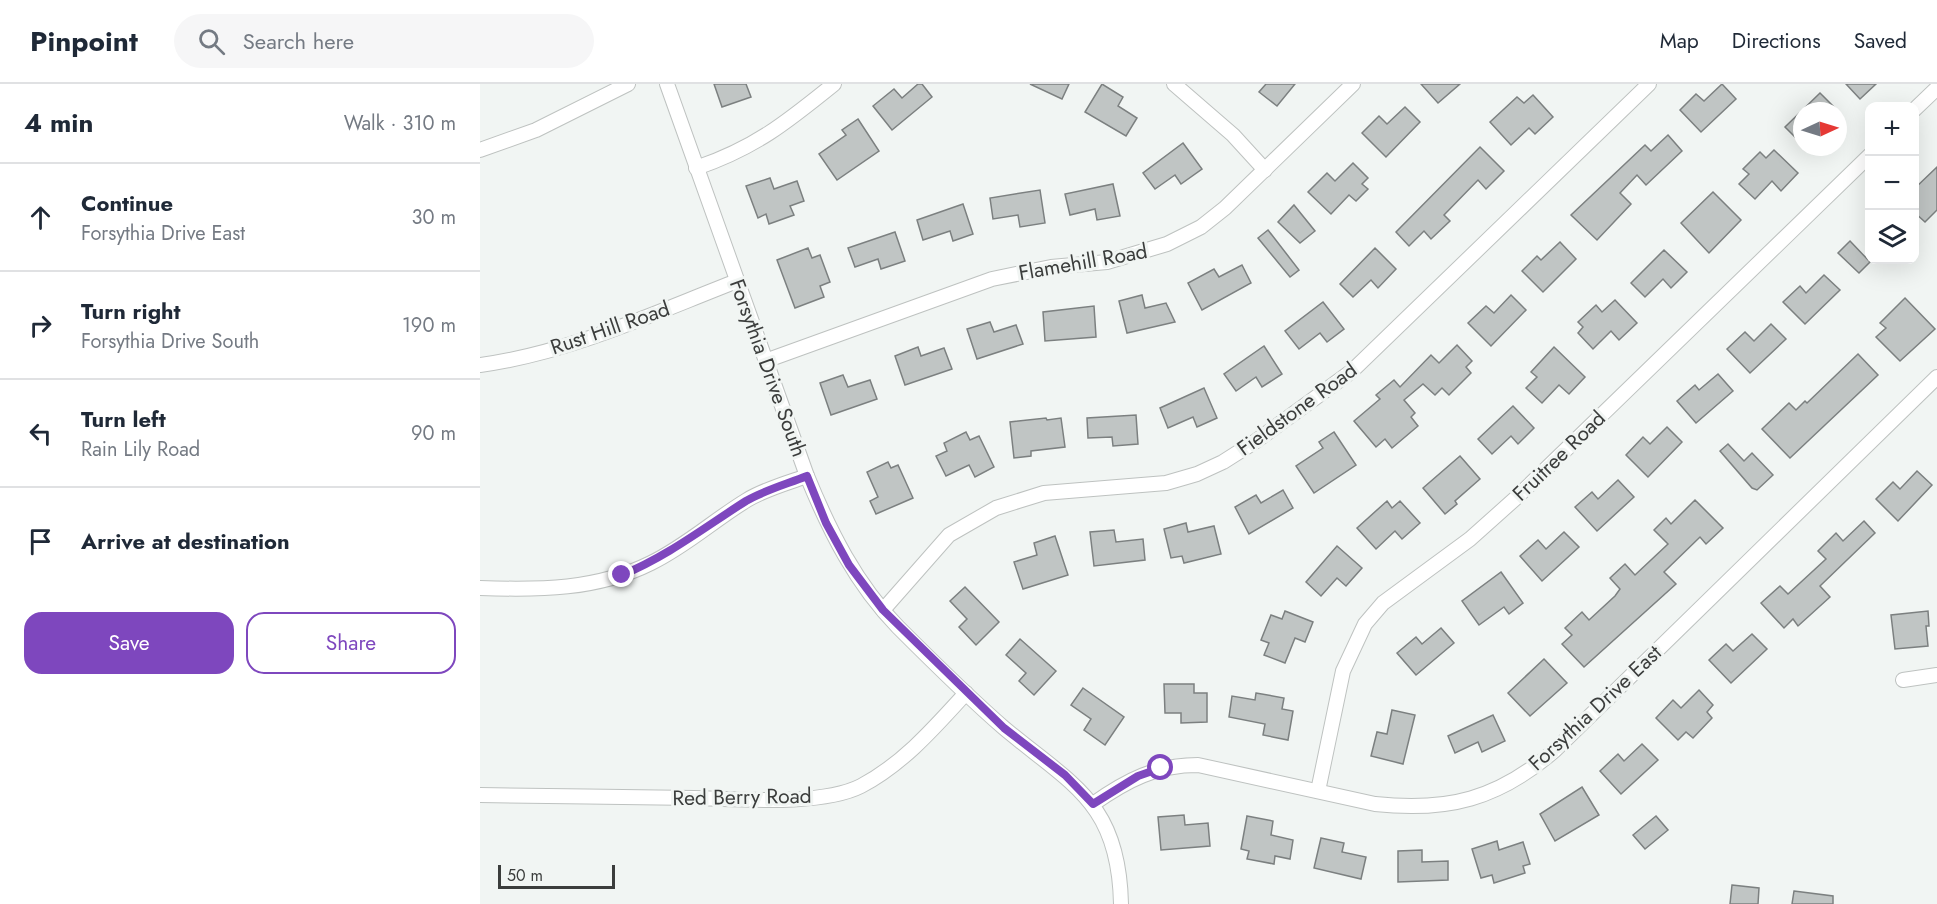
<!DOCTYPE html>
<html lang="en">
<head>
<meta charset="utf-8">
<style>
  body { margin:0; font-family:Jost,sans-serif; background:#f6f6f7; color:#1f2937 }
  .controls { position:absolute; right:18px; top:18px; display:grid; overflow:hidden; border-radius:12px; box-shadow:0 6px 24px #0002 }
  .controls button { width:54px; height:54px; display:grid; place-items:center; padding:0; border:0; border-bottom:2px solid #e0e1e3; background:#fff; color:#1f2937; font:30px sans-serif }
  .compass { position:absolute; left:1313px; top:18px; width:54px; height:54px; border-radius:50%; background:#fff; box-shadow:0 6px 24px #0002; rotate:86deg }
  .scale { position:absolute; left:18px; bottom:15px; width:117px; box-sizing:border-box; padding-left:6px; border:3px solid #3b3d3c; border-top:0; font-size:16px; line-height:21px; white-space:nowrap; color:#3b3d3c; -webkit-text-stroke:4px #f1f5f3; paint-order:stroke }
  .stop { position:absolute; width:18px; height:18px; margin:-14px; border:4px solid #7e47be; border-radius:50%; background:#fff }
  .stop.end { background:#7e47be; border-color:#fff; box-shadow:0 2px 6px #0008 }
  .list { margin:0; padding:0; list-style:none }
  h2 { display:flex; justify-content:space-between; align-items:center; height:78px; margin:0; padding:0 24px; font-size:26px }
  h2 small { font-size:20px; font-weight:400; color:#747a83 }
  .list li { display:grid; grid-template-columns:39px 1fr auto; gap:18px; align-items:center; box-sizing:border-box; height:108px; padding:0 24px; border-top:2px solid #e0e1e3 }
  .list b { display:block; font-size:22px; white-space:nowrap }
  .list p { margin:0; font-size:20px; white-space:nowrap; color:#747a83 }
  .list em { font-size:20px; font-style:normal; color:#747a83 }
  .actions { display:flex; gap:12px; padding:18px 24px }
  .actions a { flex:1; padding:14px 0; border:2px solid #7e47be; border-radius:18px; text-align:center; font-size:21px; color:#7e47be }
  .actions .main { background:#7e47be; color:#fff }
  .icon { flex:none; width:33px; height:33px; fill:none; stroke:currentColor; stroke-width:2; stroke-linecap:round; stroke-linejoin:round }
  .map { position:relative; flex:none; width:1457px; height:820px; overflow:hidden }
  header { display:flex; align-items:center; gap:36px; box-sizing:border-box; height:84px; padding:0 30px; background:#fff; border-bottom:2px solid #e0e1e3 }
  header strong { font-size:28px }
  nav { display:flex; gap:33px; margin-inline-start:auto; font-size:21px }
  .search { width:420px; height:54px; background:#f6f6f7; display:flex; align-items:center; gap:15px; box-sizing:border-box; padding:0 21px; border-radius:33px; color:#747a83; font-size:22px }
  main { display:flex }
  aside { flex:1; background:#fff }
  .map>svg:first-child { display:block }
  .building { fill:#c0c5c4; stroke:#7c8080; stroke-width:1.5 }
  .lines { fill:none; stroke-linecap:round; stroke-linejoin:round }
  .street-casing { stroke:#bec2c0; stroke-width:16 }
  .street { stroke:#fff; stroke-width:14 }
  .route { stroke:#7e47be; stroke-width:8 }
  .labels { text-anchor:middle; stroke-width:6; stroke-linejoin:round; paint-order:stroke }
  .street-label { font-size:21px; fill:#3b3d3c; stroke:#f1f5f3 }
</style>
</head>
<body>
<header>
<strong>Pinpoint</strong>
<div class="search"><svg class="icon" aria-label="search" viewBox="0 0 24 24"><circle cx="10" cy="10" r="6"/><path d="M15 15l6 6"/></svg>Search here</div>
<nav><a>Map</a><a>Directions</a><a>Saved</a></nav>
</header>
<main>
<aside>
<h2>4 min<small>Walk · 310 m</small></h2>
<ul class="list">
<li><svg class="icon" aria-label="ahead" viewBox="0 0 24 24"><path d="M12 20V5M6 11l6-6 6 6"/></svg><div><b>Continue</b><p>Forsythia Drive East</p></div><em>30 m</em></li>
<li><svg class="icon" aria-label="right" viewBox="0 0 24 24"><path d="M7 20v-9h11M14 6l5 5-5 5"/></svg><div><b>Turn right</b><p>Forsythia Drive South</p></div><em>190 m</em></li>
<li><svg class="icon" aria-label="left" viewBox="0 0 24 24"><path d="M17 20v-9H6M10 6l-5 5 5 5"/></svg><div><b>Turn left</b><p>Rain Lily Road</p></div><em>90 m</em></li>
<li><svg class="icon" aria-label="arrive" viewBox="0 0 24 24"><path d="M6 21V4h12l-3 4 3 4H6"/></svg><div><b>Arrive at destination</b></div></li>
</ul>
<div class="actions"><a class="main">Save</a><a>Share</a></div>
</aside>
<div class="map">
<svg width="1457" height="820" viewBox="0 0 1457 820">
  <rect width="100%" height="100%" fill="#f1f5f3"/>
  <g class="building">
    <path d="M234 0H266L271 13 242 23Z"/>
    <path d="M438 0H442L452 13 412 46 393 22 414 5 422 14Z"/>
    <path d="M550 0H589L582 15Z"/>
    <path d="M622 0 643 13 638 22 657 34 646 52 605 28Z"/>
    <path d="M786 0H815L797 22 779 8Z"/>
    <path d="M941 0H980L958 19Z"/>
    <path d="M1242 0 1256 15 1221 48 1200 26 1216 10 1224 17Z"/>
    <path d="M1366 0H1396L1380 15Z"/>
    <path d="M1340 9 1358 27H1322V60L1305 43Z"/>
    <path d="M1053 11 1073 33 1055 50 1049 44 1031 61 1010 38 1037 13 1044 19Z"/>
    <path d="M925 23 940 38 906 73 882 49 899 32 907 40Z"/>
    <path d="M378 35 399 67 357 96 339 70 366 51 362 46Z"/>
    <path d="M1188 51 1202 67 1166 101 1157 91 1140 109 1151 120 1117 156 1091 131 1165 61 1171 67Z"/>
    <path d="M703 59 722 85 701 100 695 91 675 105 663 89Z"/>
    <path d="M1000 63 1024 87 1006 105 998 96 964 131 970 137 951 155 944 147 929 162 916 148Z"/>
    <path d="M1294 66 1318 89 1301 107 1292 97 1275 115 1259 100 1269 90 1263 85 1280 68 1286 74Z"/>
    <path d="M873 79 888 94 882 100 888 105 876 117 869 111 851 130 828 108 847 89 855 97Z"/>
    <path d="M1457 83V126L1445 138 1434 128V105Z"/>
    <path d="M290 94 294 105 317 97 324 117 310 122 314 131 289 140 286 130 278 134 266 102Z"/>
    <path d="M633 100 640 132 617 136 615 125 590 131 585 110Z"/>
    <path d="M560 106 565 139 540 143 538 131 513 135 510 114Z"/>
    <path d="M1233 108 1261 136 1229 169 1201 139Z"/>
    <path d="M483 120 493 150 473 157 470 147 443 156 437 136Z"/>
    <path d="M814 121 835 147 820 159 798 138Z"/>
    <path d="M788 146 819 186 810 193 778 154Z"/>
    <path d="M415 148 425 177 401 185 398 175 375 183 368 164Z"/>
    <path d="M1370 157 1390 178 1379 189 1358 169Z"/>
    <path d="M1080 158 1096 175 1063 208 1042 187 1057 172 1061 176Z"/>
    <path d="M328 164 332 174 340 171 350 198 340 202 344 213 315 224 297 176Z"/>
    <path d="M895 164 916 185 898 204 891 196 873 213 860 200Z"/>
    <path d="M1184 166 1207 188 1191 204 1183 195 1165 213 1151 199Z"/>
    <path d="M762 181 771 199 722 226 708 199 734 185 739 193Z"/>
    <path d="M1344 191 1360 206 1325 240 1303 218 1320 202 1326 209Z"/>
    <path d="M662 211 665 224 686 219 695 238 647 249 639 217Z"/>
    <path d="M1031 211 1046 226 1011 262 988 239 1006 222 1014 229Z"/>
    <path d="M1425 214 1455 245 1420 277 1396 253 1406 244 1400 239Z"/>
    <path d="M1135 216 1157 239 1139 256 1131 247 1113 265 1098 249 1103 243 1098 238 1116 221 1122 228Z"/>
    <path d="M843 218 864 245 847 258 840 249 819 265 805 247Z"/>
    <path d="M614 222 616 253 565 257 563 228Z"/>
    <path d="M510 238 514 248 536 241 543 260 497 275 487 245Z"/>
    <path d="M1291 240 1306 255 1270 289 1247 265 1265 248 1274 257Z"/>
    <path d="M977 261 992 277 986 283 991 289 969 311 962 304 955 311 943 300 924 316 935 329 931 333 938 342 912 364 905 355 896 363 874 337 900 315 896 311 914 296 920 303 951 271 959 279Z"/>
    <path d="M784 262 802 290 782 303 776 293 756 307 744 290Z"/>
    <path d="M438 263 441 272 464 264 472 285 425 301 415 272Z"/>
    <path d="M1074 263 1105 293 1089 310 1079 301 1062 319 1046 304 1057 293 1051 288Z"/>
    <path d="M1378 270 1398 291 1310 374 1282 345 1309 319 1316 326 1325 317 1327 319Z"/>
    <path d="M1238 290 1253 307 1216 339 1197 317 1215 301 1219 306Z"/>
    <path d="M363 291 368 303 390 296 397 315 351 331 340 299Z"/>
    <path d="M724 304 737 334 717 343 713 333 688 344 680 324Z"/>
    <path d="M1033 322 1054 344 1038 360 1031 352 1012 370 998 355Z"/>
    <path d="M656 331 658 360 633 362 632 353 608 354 607 334Z"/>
    <path d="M566 334 567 336 581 334 585 363 551 367V372L534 374 530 338Z"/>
    <path d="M1187 343 1202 358 1168 393 1146 371 1163 353 1170 360Z"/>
    <path d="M486 348 490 356 499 352 514 383 495 393 489 381 466 392 456 372 467 367 464 359Z"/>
    <path d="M854 348 876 381 834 409 816 382 843 364 839 358Z"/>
    <path d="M1248 360 1264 377 1272 369 1293 391 1277 406 1272 404 1240 367Z"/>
    <path d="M980 372 1000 395 975 417 977 420 965 430 943 404Z"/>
    <path d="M408 378 411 384 418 381 433 414 396 430 390 417 398 413 387 388Z"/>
    <path d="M1437 387 1452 401 1418 437 1396 415 1413 398 1420 405Z"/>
    <path d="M1138 396 1154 413 1117 447 1095 423 1112 408 1118 415Z"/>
    <path d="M803 406 813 424 769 450 755 423 776 411 781 419Z"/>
    <path d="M1215 416 1243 444 1226 460 1220 453 1184 488 1196 500 1104 583 1082 560 1092 551 1085 544 1102 528 1109 536 1135 512 1140 505 1130 494 1145 480 1155 491 1188 460 1174 446 1186 434 1191 440Z"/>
    <path d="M907 417 912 424 920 417 940 439 922 455 915 447 896 465 877 444Z"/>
    <path d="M1384 437 1395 449 1340 502 1350 513 1318 542 1313 535 1304 544 1281 519 1300 502 1308 510 1346 475 1338 467 1356 449 1363 457Z"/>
    <path d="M706 439 708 448 734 442 741 470 704 479 702 472 691 474 684 445Z"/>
    <path d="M634 446 636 458 663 455 665 476 614 482 610 448Z"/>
    <path d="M1084 448 1099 463 1062 497 1040 472 1058 456 1066 465Z"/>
    <path d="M575 452 588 491 543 505 534 478 557 471 554 459Z"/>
    <path d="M857 462 882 484 866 502 857 494 841 512 826 498Z"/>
    <path d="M1021 488 1043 519 1029 530 1024 523 999 541 982 517Z"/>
    <path d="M485 503 519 538 496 561 479 543 487 535 470 517Z"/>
    <path d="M805 527 833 538 825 558 815 554 805 579 784 571 789 559 781 556 791 531 802 535Z"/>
    <path d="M1448 527 1449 542H1446L1448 562 1415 565 1411 531Z"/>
    <path d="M961 544 974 559 936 591 917 569 936 553 942 560Z"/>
    <path d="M1272 550 1287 565 1251 599 1229 576 1246 560 1253 567Z"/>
    <path d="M540 555 576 587 554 611 539 597 546 589 526 571Z"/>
    <path d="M1064 575 1087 599 1050 632 1028 609Z"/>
    <path d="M684 600H714V609H727V638L701 639V629H685Z"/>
    <path d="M603 604 644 633 625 661 604 646 611 635 591 621Z"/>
    <path d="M1219 606 1233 621 1227 628 1232 634 1213 654 1206 648 1198 656 1176 634 1193 616 1201 624Z"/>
    <path d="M776 609 804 614 802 625 813 627 808 656 783 651 785 640 749 633 752 612 775 616Z"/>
    <path d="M912 626 935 631 923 680 891 672 897 648 907 650Z"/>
    <path d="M1013 631 1025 657 1002 668 998 658 975 669 968 652Z"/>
    <path d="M1162 660 1178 676 1141 710 1120 687 1138 670 1144 677Z"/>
    <path d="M1102 703 1119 731 1075 757 1060 730Z"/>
    <path d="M704 731 705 741 728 739 730 762 681 766 678 733Z"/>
    <path d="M767 732 793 737 791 751 813 756 810 775 795 772 794 780 767 775 769 767 761 765Z"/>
    <path d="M1176 732 1188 746 1165 765 1153 751Z"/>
    <path d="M841 754 864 759 862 768 886 773 881 795 834 784Z"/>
    <path d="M1017 757 1019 766 1043 758 1050 780 1043 782 1045 789 1014 799 1012 791 1001 794 992 765Z"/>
    <path d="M942 766V778L968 777V796L918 798V767Z"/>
    <path d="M1252 801 1279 804 1278 820H1250Z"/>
    <path d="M1314 807 1353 812V820H1312Z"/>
  </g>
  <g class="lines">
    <g class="street-casing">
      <g id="street">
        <path d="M187 0 327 392C350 448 376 500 418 543 452 577 487 612 524 644 592 701 639 718 641 820"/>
        <path d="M694 0 753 51 785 86"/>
        <path d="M1434 26 1457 4"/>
        <path d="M0 66 56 46 148 0"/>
        <path d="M216 84C275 64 307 38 354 0"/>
        <path d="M285 277 512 195 571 183 627 178 687 160 721 143 745 124 873 0"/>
        <path d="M0 281C89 269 174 229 257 197"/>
        <path d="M0 504C59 506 117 506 171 479 206 462 234 436 267 416 285 405 307 399 327 392"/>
        <path d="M403 526 469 451 516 424 564 409 686 399 717 390 743 378 776 357 872 287 1169 0"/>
        <path d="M1423 596 1457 591"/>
        <path d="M838 707 863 587 885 540 903 519 990 455 1037 413 1390 71"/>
        <path d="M0 711C71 712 143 713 214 714 259 715 342 722 381 702 423 680 455 643 486 609"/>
        <path d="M613 720C647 696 676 681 718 681L895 720C968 728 1018 715 1074 667L1457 293"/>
      </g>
    </g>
    <use href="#street" class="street"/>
  </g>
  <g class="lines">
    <path class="route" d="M142 491C188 472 225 443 266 417 285 406 307 400 327 392L346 439 369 481 403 526 524 644 585 691 613 720 658 692 681 684"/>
  </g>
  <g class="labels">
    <g class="street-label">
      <text transform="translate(603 178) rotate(-10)" y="7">Flamehill Road</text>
      <text transform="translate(130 244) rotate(-19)" y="7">Rust Hill Road</text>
      <text transform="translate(288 284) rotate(70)" y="7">Forsythia Drive South</text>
      <text transform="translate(817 325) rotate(-36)" y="7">Fieldstone Road</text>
      <text transform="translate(1079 372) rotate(-44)" y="7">Fruitree Road</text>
      <text transform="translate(1115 624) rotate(-43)" y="7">Forsythia Drive East</text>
      <text transform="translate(262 713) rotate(-1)" y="7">Red Berry Road</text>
    </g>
  </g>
</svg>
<div class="controls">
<button>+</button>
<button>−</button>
<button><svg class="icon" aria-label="layers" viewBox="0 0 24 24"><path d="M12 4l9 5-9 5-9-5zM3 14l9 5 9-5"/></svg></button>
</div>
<svg class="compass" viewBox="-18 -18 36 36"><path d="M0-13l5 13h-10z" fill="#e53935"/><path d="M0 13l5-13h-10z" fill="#747a83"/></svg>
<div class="scale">50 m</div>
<div class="stop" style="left:681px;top:684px"></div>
<div class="stop end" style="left:142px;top:491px"></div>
</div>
</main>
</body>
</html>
